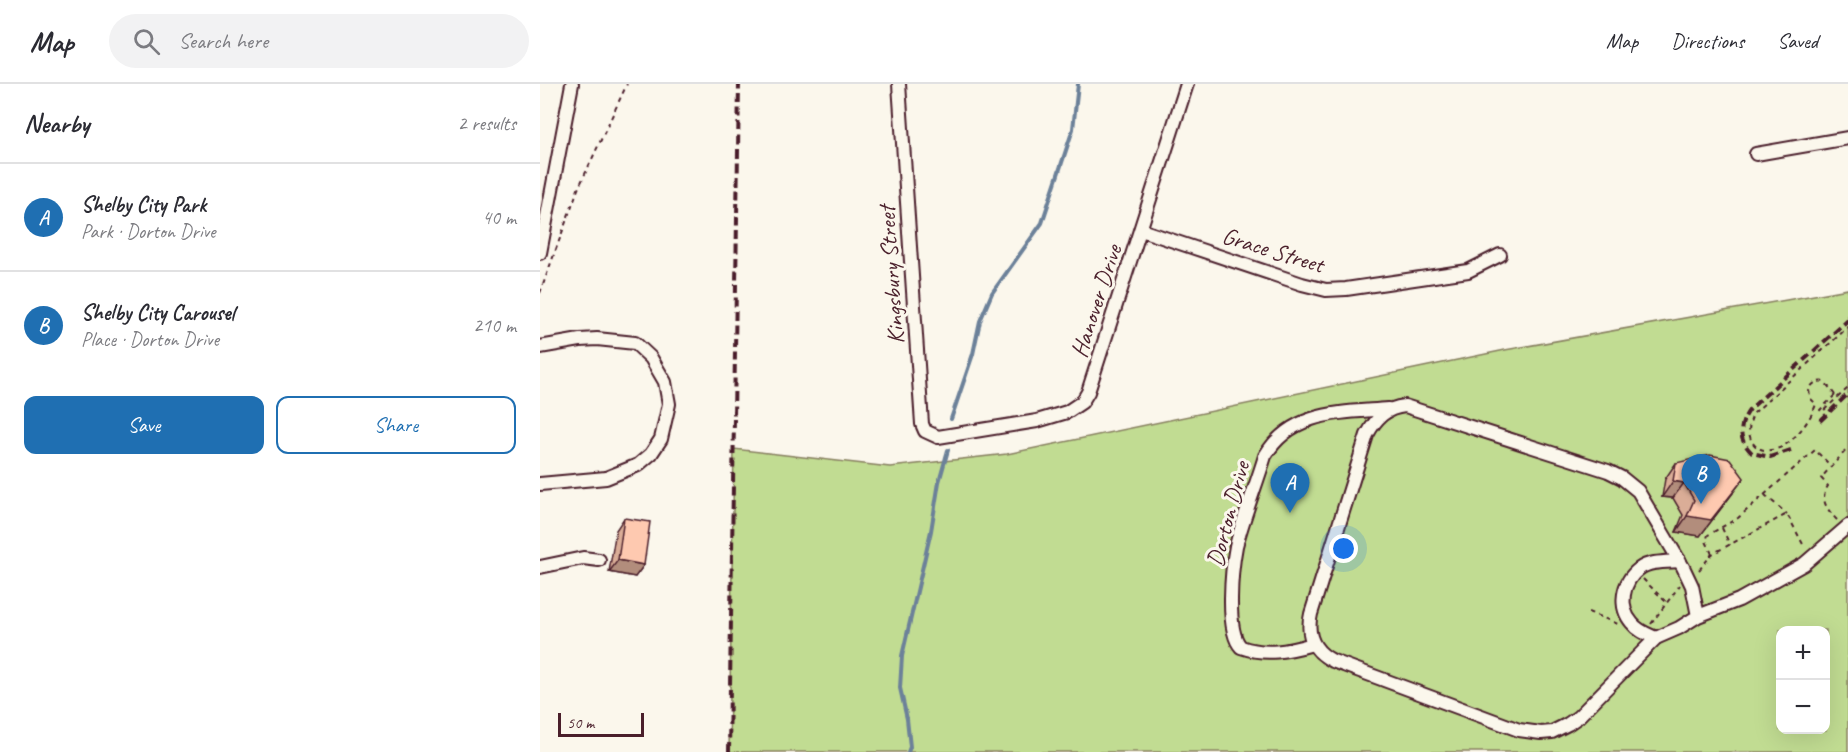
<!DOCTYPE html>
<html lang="en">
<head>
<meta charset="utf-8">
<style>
  body { margin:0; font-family:Caveat,sans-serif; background:#f2f2f3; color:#2b2b33 }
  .controls { position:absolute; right:18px; bottom:18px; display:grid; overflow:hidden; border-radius:12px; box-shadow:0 6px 24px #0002 }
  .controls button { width:54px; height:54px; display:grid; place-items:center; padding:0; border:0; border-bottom:2px solid #e1e1e2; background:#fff; color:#2b2b33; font:30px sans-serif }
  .scale { position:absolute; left:18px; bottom:15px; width:86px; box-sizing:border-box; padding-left:6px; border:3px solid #4a1f2b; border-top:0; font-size:16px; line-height:21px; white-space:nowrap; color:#4a1f2b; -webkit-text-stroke:4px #fbf7ec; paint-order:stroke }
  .you { position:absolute; left:804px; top:465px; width:21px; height:21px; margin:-15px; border:4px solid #fff; border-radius:50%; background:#1a73e8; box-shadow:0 0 0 9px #1a73e833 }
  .badge { display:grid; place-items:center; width:39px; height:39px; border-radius:50%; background:#1f6fb2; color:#fff; font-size:20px; font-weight:700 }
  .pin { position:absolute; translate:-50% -50px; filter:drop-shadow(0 2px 3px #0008) }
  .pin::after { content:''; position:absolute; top:32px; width:21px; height:18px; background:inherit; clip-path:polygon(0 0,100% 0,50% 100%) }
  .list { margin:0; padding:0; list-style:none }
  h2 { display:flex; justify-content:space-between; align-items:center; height:78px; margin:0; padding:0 24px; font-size:26px }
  h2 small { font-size:20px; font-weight:400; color:#7c7c81 }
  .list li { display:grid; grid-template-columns:39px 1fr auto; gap:18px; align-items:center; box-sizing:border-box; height:108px; padding:0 24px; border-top:2px solid #e1e1e2 }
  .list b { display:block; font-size:22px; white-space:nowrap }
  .list p { margin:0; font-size:20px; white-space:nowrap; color:#7c7c81 }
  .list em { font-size:20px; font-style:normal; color:#7c7c81 }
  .actions { display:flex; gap:12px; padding:18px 24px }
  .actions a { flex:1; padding:14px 0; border:2px solid #1f6fb2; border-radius:12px; text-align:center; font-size:21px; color:#1f6fb2 }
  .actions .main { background:#1f6fb2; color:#fff }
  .icon { flex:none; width:33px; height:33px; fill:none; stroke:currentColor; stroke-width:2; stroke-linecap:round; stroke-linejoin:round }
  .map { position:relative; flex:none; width:1308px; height:668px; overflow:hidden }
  header { display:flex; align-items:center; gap:36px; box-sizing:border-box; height:84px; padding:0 30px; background:#fff; border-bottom:2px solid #e1e1e2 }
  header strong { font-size:28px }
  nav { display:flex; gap:33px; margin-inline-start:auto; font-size:21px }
  .search { width:420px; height:54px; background:#f2f2f3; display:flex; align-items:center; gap:15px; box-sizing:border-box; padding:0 21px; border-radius:33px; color:#7c7c81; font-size:22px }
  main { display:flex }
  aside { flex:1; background:#fff }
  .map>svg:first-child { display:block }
  .green { fill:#c1dc92; stroke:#867e5e; stroke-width:1.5; fill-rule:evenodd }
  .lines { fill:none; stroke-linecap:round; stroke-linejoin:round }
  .stream { stroke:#6c8199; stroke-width:4 }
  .minor-casing { stroke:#4a1f2b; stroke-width:16 }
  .path { stroke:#4a1f2b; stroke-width:2; stroke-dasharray:4.5 4.5; stroke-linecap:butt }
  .minor { stroke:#fbf7ec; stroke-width:12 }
  .rail { stroke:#4a1f2b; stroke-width:4; stroke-dasharray:9 4.5; stroke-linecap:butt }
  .wall { fill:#daad97; stroke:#4a1f2b; stroke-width:1.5 }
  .shaded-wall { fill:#b28d7b; stroke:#4a1f2b; stroke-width:1.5 }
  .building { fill:#fec9b0; stroke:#4a1f2b; stroke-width:1.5 }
  .labels { text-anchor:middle; stroke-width:6; stroke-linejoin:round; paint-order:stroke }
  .street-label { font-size:24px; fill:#4a1f2b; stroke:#fbf7ec }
</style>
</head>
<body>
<header>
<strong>Map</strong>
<div class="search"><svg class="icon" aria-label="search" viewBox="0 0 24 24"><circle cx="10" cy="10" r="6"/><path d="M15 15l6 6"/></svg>Search here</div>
<nav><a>Map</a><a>Directions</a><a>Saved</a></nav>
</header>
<main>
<aside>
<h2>Nearby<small>2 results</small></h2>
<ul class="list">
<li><span class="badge">A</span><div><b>Shelby City Park</b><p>Park · Dorton Drive</p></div><em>40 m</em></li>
<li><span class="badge">B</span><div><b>Shelby City Carousel</b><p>Place · Dorton Drive</p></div><em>210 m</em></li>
</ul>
<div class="actions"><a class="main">Save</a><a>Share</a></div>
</aside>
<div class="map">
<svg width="1308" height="668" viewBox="0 0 1308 668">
  <rect width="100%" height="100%" fill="#fbf7ec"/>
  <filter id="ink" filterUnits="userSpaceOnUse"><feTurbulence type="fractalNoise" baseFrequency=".0167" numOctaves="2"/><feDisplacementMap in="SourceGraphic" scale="12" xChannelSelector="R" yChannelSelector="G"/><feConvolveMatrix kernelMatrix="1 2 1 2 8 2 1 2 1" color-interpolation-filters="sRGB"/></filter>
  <g filter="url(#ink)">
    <path class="green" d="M1308 205V668H189L194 365 350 383 467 370 965 266ZM1240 546H1286V646H1240Z"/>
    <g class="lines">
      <g class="stream">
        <path d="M411 335 433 270 440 237 452 209 502 139 533 45 538 0"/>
        <path d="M368 668 370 663 367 635 360 604 362 572 391 447 399 398 408 366"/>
      </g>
      <g class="minor-casing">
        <g id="minor">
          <path d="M359 0 382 340 385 347 398 353 497 337 527 328 542 318 548 308 647 0"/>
          <path d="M1216 70 1308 54"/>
          <path d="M601 146 762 200 786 206 806 205 928 187 960 171"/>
          <path d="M0 169 32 0"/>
          <path d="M0 263 40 256 57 255 95 259 111 274 125 298 129 320 121 355 111 370 98 381 66 394 0 400"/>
          <path d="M0 483 43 474 59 476"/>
          <path d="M1158 532 1152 502 1143 483 1098 407 1082 394 1068 387 865 322C846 324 836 334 827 351L771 530C766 551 773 567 793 577L979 646 1001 649 1012 648 1028 640 1038 633 1116 554 1139 544 1158 532 1199 516 1264 480 1308 442"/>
          <path d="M1116 554C1107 550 1098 547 1092 539 1078 523 1082 498 1099 485 1110 477 1126 478 1140 477"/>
          <path d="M773 560C748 567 726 572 701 563 685 547 692 483 696 462 704 431 716 402 725 372 752 326 802 329 848 325"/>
        </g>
      </g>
      <g class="path">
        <path d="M0 209 38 105 87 0"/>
        <path d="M1295 311 1285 298C1277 296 1271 300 1269 307L1271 315 1276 320C1271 336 1252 361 1236 365 1211 372 1203 348 1214 329L1308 243"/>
        <path d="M1295 311 1280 326 1282 328 1308 304"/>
        <path d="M1225 411 1247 430"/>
        <path d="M1297 436C1287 425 1279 416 1288 402L1281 394 1308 364"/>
        <path d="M1182 444 1190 461"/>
        <path d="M1172 470 1166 457 1168 451 1198 434 1275 366 1292 383"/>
        <path d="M1159 486 1172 470 1247 430 1265 464"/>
        <path d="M1103 495 1127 519"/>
        <path d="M1048 528 1078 540"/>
        <path d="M1111 540 1140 501"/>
      </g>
      <use href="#minor" class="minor"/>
      <g class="rail">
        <path d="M1280 337 1308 310"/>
        <path d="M1251 366 1230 373 1212 369C1197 355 1199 340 1210 325L1308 236"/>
        <path d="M189 668 199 0"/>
      </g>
    </g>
    <g class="wall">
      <path d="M1136 379 1193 409 1160 452 1136 448 1143 431 1133 414 1122 413 1125 395Z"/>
      <path d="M84 434 104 481 95 493 69 488 76 446Z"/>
    </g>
    <g class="shaded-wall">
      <path d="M1204 394 1160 452 1136 448 1147 432Z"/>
      <path d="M1133 397 1144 399 1133 414 1122 413Z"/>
      <path d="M78 476 104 481 95 493 69 488Z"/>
    </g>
    <g class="building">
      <path d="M1170 371 1190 375 1204 394 1171 436 1147 432 1154 416 1144 399 1133 397 1136 379Z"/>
      <path d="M84 434 110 438 104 481 78 476Z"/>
    </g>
  </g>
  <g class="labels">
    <g class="street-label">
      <text transform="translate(733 166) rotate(17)" y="8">Grace Street</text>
      <text transform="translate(351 191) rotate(-94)" y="8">Kingsbury Street</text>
      <text transform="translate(556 217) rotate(-72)" y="8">Hanover Drive</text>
      <text transform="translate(688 430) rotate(-75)" y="8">Dorton Drive</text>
    </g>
  </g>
</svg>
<div class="controls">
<button>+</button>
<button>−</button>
</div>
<div class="scale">50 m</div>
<div class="you"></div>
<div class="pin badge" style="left:750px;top:429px">A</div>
<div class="pin badge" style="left:1161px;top:420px">B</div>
</div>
</main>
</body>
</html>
